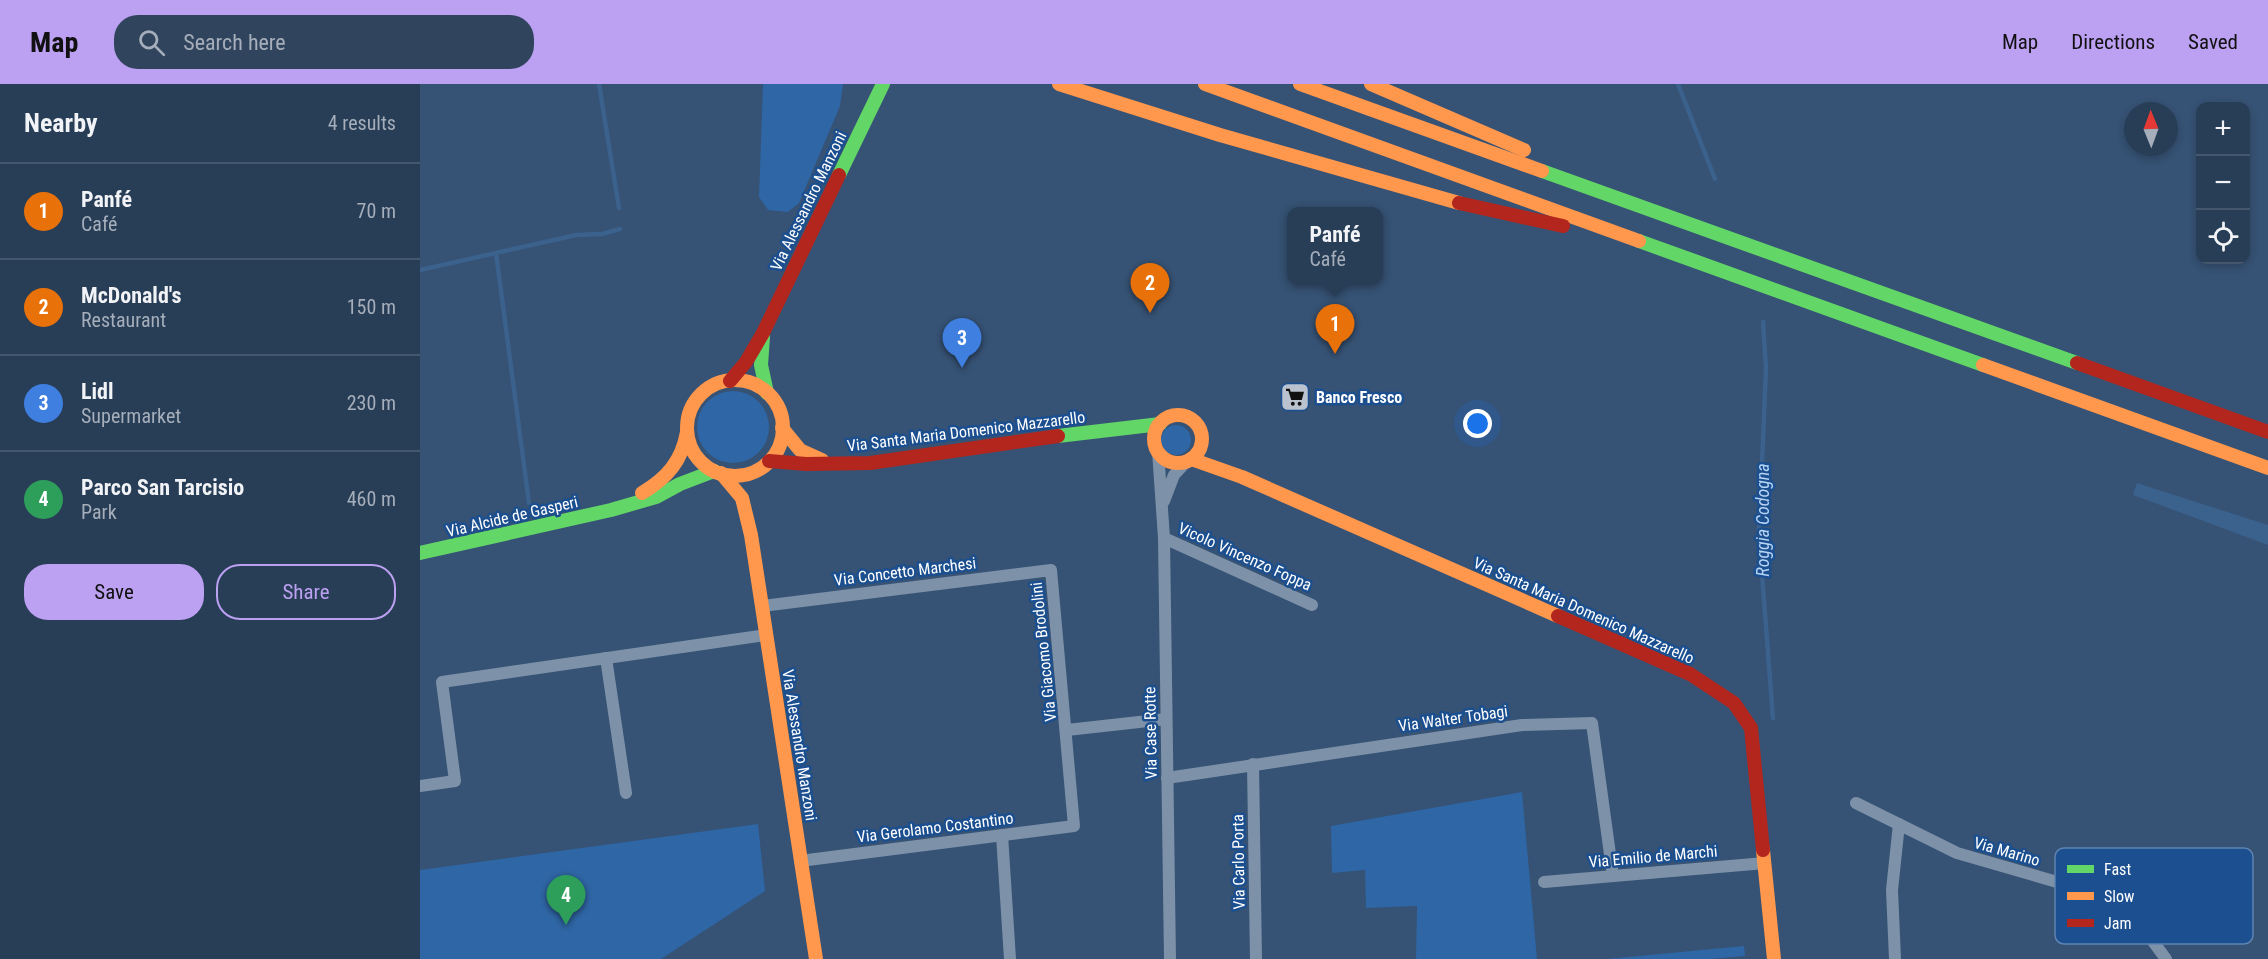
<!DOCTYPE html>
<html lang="en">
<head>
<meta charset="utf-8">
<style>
  body { margin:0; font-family:"Roboto Condensed",sans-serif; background:#30455d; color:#f1f3f6 }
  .controls { position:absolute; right:18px; top:18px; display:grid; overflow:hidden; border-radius:12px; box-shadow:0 3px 9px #0003 }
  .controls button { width:54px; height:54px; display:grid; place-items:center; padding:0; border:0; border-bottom:2px solid #44576d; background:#283e57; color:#f1f3f6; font:30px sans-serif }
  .compass { position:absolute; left:1704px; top:18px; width:54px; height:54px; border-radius:50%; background:#283e57; box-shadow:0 3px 9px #0003; rotate:359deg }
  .you { position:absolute; left:1058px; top:340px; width:21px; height:21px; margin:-15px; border:4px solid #fff; border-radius:50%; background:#1a73e8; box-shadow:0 0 0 9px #1a73e833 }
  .badge { display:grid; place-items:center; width:39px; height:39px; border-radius:50%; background:#bca0f2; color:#fff; font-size:20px; font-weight:700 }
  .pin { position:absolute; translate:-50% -50px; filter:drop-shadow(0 2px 3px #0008) }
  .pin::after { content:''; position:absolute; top:32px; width:21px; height:18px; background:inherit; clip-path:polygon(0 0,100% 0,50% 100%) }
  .popup { position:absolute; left:867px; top:123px; width:96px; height:78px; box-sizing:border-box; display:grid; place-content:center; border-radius:12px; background:#283e57; filter:drop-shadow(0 2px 4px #0005); font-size:20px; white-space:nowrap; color:#a5aeba }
  .popup b { font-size:22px; color:#f1f3f6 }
  .popup::after { content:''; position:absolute; left:50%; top:100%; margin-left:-12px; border:12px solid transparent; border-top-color:#283e57 }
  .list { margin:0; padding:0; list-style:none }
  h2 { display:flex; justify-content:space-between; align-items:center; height:78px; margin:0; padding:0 24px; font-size:26px }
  h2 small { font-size:20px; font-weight:400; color:#a5aeba }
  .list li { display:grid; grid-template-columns:39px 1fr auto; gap:18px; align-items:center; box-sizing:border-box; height:96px; padding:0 24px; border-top:2px solid #44576d }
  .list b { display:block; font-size:22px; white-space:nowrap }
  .list p { margin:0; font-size:20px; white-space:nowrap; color:#a5aeba }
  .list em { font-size:20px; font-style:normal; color:#a5aeba }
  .actions { display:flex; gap:12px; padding:18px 24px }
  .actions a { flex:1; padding:14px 0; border:2px solid #bca0f2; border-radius:24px; text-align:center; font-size:21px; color:#bca0f2 }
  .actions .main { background:#bca0f2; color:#111 }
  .icon { flex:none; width:33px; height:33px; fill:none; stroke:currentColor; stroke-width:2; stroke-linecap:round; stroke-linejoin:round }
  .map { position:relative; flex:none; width:1848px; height:875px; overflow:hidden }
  header { display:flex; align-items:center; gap:36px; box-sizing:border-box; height:84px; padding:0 30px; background:#bca0f2; color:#111 }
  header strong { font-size:28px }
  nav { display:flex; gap:33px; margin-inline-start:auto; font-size:21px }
  .search { width:420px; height:54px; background:#30455d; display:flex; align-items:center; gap:15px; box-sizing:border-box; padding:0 21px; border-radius:24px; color:#a5aeba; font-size:22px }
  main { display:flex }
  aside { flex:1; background:#283e57 }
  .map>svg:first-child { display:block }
  .green { fill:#2f66a5 }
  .water { fill:#3b618d }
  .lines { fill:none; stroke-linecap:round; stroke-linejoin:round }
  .stream { stroke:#3b618d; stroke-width:4.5 }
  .street { stroke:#7d92a8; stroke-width:12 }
  .fast { stroke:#63d668; stroke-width:14 }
  .slow { stroke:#ff974d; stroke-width:14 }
  .jam { stroke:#b3261e; stroke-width:14 }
  .labels { text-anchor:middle; stroke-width:5; stroke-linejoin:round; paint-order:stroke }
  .street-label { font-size:16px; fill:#fff; stroke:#1b4f8f }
  .poi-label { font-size:16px; font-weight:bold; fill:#fff; stroke:#1b4f8f; text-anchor:start }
  .water-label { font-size:18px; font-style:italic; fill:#b5d3f5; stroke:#1b4f8f }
  .key { fill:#1b4f8f; stroke:#5f84b1; stroke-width:1.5 }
  .key-label { font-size:16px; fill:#fff }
</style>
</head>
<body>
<header>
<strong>Map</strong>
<div class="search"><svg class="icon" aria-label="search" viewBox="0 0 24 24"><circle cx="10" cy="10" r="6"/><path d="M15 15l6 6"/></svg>Search here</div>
<nav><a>Map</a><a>Directions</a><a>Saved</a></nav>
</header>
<main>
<aside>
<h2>Nearby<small>4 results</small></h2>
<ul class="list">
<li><span class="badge" style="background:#e8710a">1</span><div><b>Panfé</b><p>Café</p></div><em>70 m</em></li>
<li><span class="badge" style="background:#e8710a">2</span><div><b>McDonald's</b><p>Restaurant</p></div><em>150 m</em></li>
<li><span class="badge" style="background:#3f7fe0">3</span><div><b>Lidl</b><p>Supermarket</p></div><em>230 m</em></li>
<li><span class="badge" style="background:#2e9e5b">4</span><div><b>Parco San Tarcisio</b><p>Park</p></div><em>460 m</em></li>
</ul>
<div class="actions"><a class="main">Save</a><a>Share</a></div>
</aside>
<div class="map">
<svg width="1848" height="875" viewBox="0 0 1848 875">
  <rect width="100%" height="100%" fill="#365274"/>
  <g class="green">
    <path d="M343 0H423L420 22 379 119 368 128 348 126 339 113Z"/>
    <circle cx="313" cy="343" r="36"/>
    <circle cx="756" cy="356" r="15"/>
    <path d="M1102 708 1117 875H996L997 822 946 824 945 786 912 789 911 742Z"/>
    <path d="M338 740 345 807 241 875H0V786Z"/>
    <path d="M1324 862 1325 872 1290 875H1187Z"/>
  </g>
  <path class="water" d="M1717 399 1848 441V461L1713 411Z"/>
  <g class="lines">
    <g class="stream">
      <path d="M179 0 199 124"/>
      <path d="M1258 0 1295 95"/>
      <path d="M76 169 109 419"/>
      <path d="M0 186 156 151 182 150 200 145"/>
      <path d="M1343 238 1346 284 1339 451 1353 634"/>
    </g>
    <g class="street">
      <path d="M738 367 744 454 750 875"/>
      <path d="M744 417 754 391 767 377"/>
      <path d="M744 454 892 521"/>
      <path d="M342 522 631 486 654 742 380 777"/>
      <path d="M186 574 206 709"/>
      <path d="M647 646 746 635"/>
      <path d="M833 680 836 875"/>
      <path d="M747 694 1102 641 1172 639 1193 792"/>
      <path d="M0 702 35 697 22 598 346 551"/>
      <path d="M1436 719 1537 769 1675 809 1718 837 1746 875"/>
      <path d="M582 751 590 875"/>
      <path d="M1124 798 1345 779"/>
      <path d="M1475 875 1472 806 1479 740"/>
    </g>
    <g class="fast">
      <path d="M1122 87 1657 279"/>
      <path d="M419 91 463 0"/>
      <path d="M1219 157 1563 281"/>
      <path d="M343 253 341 281 347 309"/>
      <path d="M638 352 740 340"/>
      <path d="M0 469 191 426 236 413 260 400 294 387"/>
    </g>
    <g class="slow">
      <path d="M639 0 800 51 1039 119"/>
      <path d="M785 0 1219 157"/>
      <path d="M880 0 1122 87"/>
      <path d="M951 0 1104 66"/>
      <path d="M1563 281 1848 384"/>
      <circle cx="315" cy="344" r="48"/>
      <circle cx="758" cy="355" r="24"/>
      <path d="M362 344 380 366 402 376"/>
      <path d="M771 375 822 393 1138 532"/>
      <path d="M301 389 322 414 331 451 396 875"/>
      <path d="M222 409C247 394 262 377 267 348"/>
      <path d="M1343 766 1354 875"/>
    </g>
    <g class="jam">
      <path d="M1039 119 1143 142"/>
      <path d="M1657 279 1848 348"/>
      <path d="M310 297 326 278 343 249 419 91"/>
      <path d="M349 377 386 380 450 379 638 352"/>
      <path d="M1138 532 1270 590 1314 619 1331 644 1343 766"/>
    </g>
  </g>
  <defs>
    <g id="supermarket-square" transform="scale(1.5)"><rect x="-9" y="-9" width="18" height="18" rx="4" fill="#b9c2ce" stroke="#1b4f8f"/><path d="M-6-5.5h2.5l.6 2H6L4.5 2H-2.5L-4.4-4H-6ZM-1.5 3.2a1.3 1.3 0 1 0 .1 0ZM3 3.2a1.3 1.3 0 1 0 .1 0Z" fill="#111"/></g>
  </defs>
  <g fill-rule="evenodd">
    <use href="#supermarket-square" x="875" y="313"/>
  </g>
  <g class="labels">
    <g class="street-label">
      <text transform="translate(388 117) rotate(-64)" y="6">Via Alessandro Manzoni</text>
      <text transform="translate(546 347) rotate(-7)" y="6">Via Santa Maria Domenico Mazzarello</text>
      <text transform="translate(92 432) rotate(-13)" y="6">Via Alcide de Gasperi</text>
      <text transform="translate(825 472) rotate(24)" y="6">Vicolo Vincenzo Foppa</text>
      <text transform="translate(485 487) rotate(-7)" y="6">Via Concetto Marchesi</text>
      <text transform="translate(1164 526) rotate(24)" y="6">Via Santa Maria Domenico Mazzarello</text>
      <text transform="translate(623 568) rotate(-96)" y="6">Via Giacomo Brodolini</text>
      <text transform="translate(1033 634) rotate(-8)" y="6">Via Walter Tobagi</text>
      <text transform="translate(730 649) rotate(-91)" y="6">Via Case Rotte</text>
      <text transform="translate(380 661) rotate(81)" y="6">Via Alessandro Manzoni</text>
      <text transform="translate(515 743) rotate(-7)" y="6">Via Gerolamo Costantino</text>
      <text transform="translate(1587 767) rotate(16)" y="6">Via Marino</text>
      <text transform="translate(1233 772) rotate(-5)" y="6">Via Emilio de Marchi</text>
      <text transform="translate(818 778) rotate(-91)" y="6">Via Carlo Porta</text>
    </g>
    <g class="poi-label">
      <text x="896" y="319">Banco Fresco</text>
    </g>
    <g class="water-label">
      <text transform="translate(1343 436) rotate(-90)" y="6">Roggia Codogna</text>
    </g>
  </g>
  <rect x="1635" y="764" width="198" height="96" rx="9" class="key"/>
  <rect x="1647" y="781" width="27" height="8" fill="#63d668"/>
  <rect x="1647" y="808" width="27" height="8" fill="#ff974d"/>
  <rect x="1647" y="835" width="27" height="8" fill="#b3261e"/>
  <g class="key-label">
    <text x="1684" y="791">Fast</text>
    <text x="1684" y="818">Slow</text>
    <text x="1684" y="845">Jam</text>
  </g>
</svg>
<div class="controls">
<button>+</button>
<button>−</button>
<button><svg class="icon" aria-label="locate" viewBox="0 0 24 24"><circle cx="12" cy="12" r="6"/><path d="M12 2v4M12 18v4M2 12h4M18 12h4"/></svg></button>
</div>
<svg class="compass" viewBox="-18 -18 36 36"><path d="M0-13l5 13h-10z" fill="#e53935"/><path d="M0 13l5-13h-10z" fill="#a5aeba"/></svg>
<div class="you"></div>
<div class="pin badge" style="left:915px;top:270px;background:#e8710a">1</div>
<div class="popup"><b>Panfé</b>Café</div>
<div class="pin badge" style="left:730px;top:229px;background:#e8710a">2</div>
<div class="pin badge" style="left:542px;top:284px;background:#3f7fe0">3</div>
<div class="pin badge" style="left:146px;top:841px;background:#2e9e5b">4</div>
</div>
</main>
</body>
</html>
